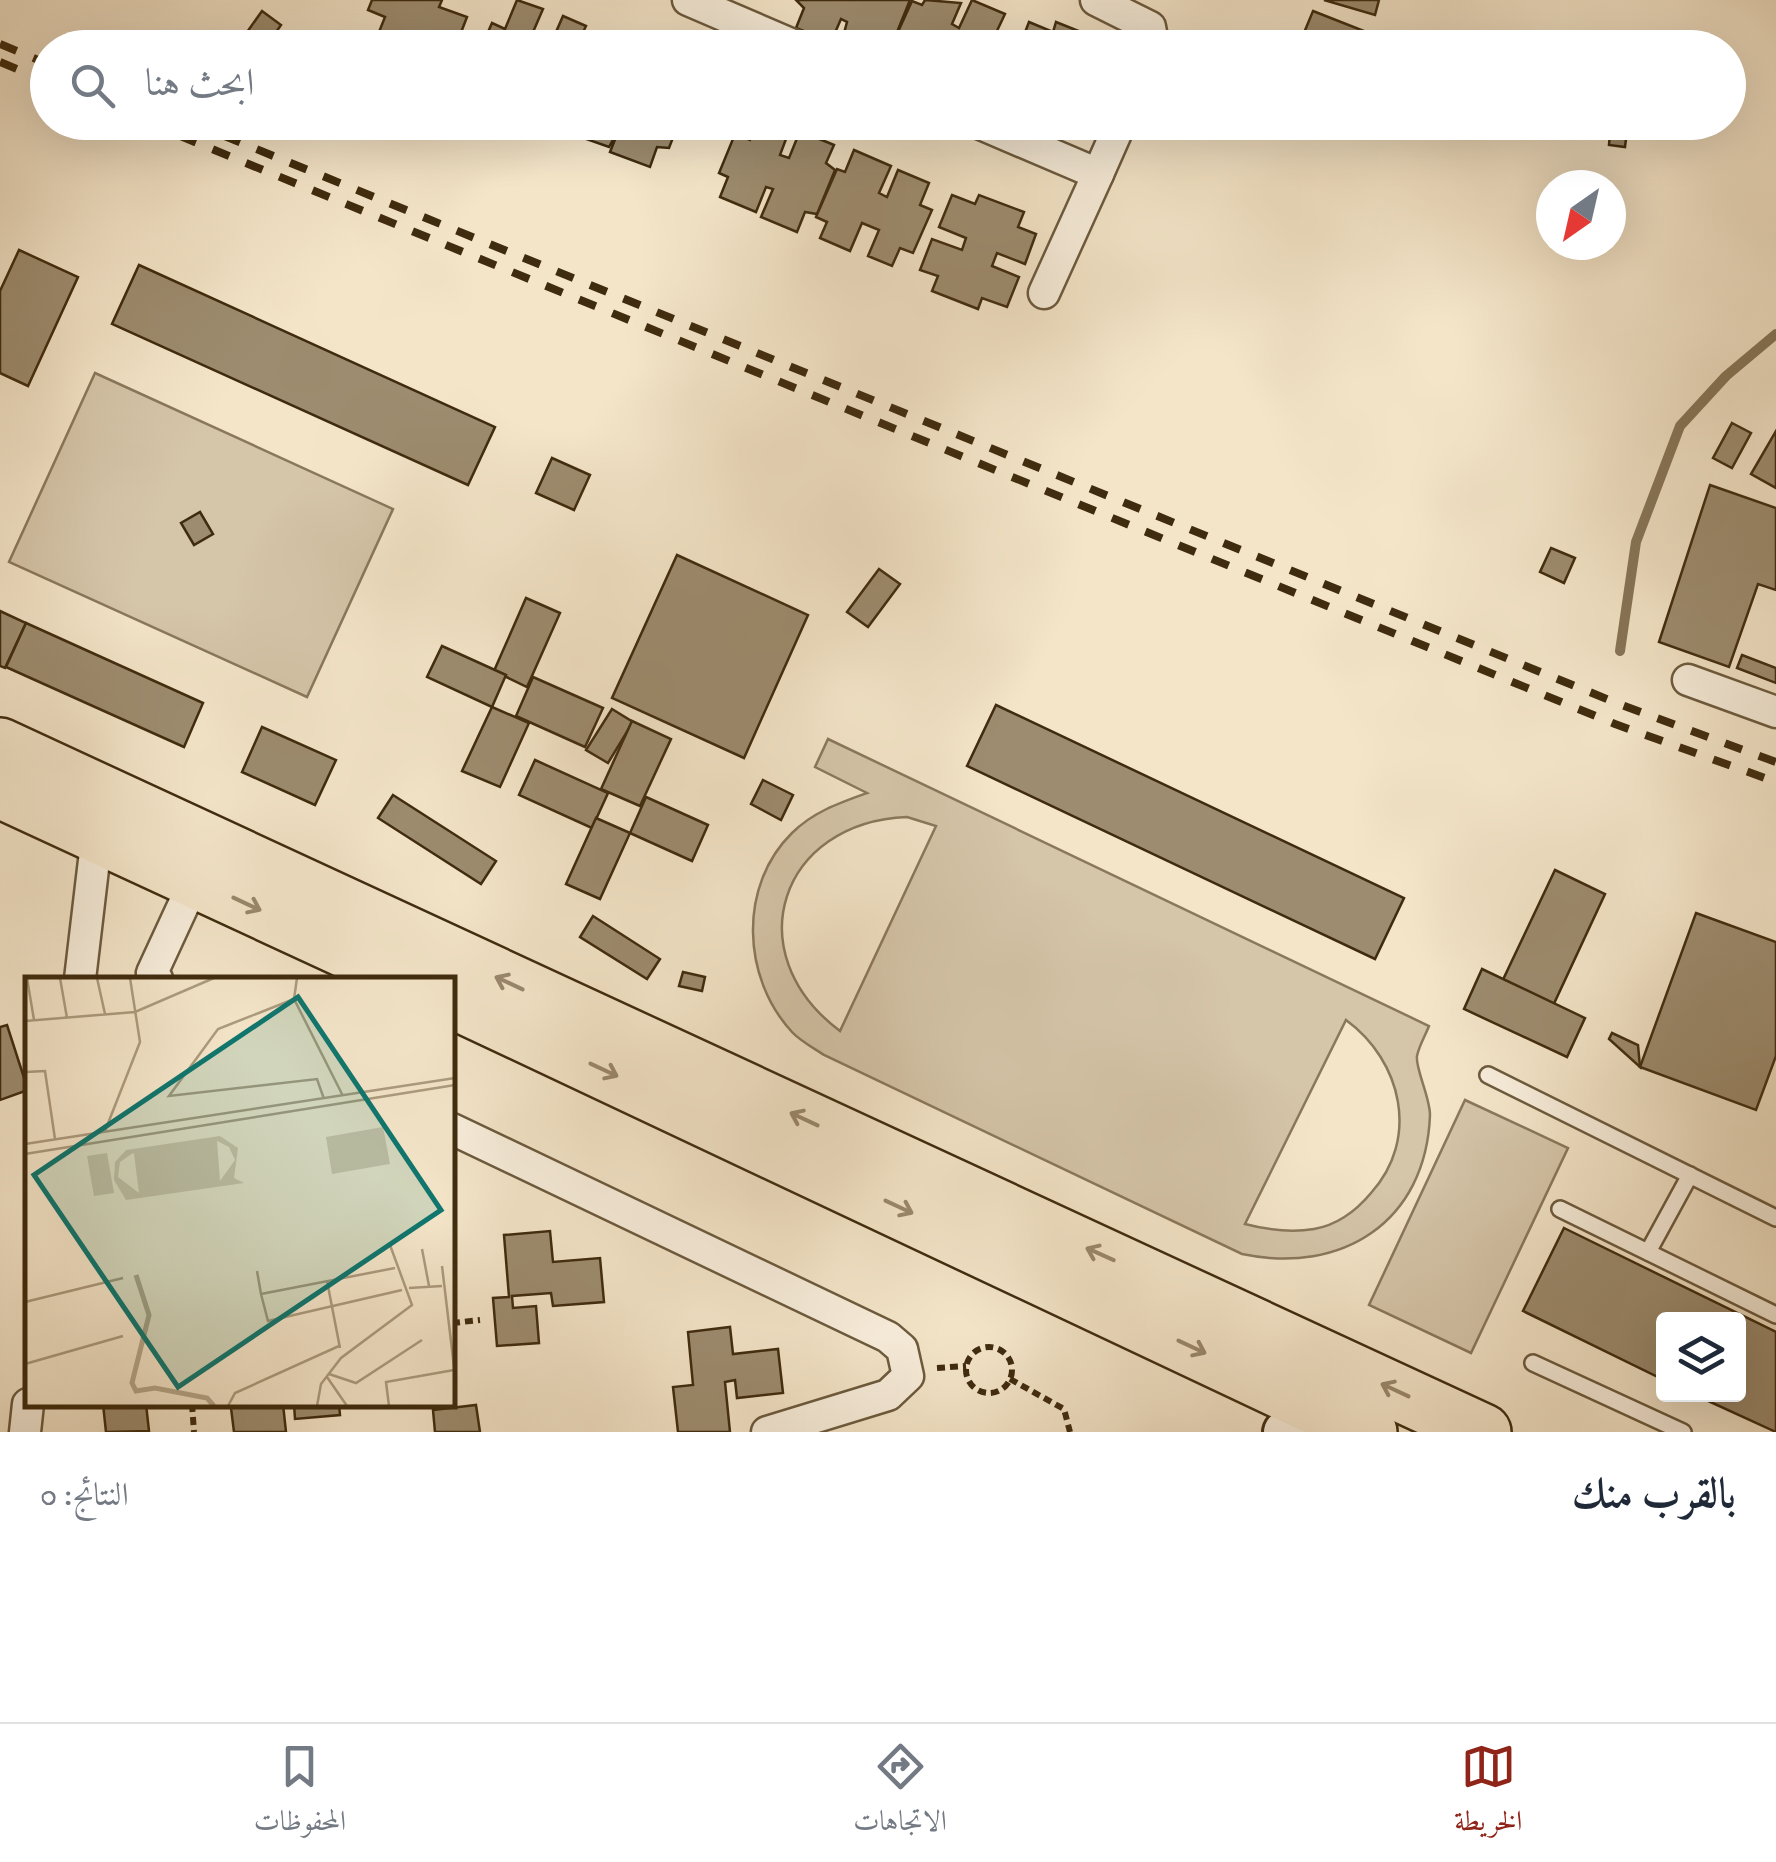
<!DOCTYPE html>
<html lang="ar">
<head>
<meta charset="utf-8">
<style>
  body { margin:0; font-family:"IM FELL DW Pica",Amiri,serif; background:#f6f6f7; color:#1f2937; direction:rtl }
  .controls { position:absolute; right:30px; bottom:30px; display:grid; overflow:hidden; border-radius:10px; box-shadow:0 10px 40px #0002 }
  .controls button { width:90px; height:90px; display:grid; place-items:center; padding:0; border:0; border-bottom:2px solid #e0e1e3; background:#fff; color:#1f2937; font:50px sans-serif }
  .compass { position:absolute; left:1536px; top:170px; width:90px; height:90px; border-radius:50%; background:#fff; box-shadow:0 10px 40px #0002; rotate:214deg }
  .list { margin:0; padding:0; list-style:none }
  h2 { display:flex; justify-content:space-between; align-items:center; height:130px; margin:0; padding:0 40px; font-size:42px }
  h2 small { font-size:32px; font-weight:400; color:#747a83 }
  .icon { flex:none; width:55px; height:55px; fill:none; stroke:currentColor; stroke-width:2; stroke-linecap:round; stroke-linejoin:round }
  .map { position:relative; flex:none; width:1776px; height:1432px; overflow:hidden; direction:ltr }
  .search { position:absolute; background:#fff; box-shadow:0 10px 40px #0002; left:30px; right:30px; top:30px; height:110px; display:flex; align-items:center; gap:25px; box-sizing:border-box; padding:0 35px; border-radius:55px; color:#747a83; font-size:38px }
  .sheet { height:290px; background:#fff }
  nav { display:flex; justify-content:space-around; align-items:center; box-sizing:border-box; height:140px; border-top:2px solid #e0e1e3; background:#fff; font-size:28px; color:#747a83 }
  nav a { display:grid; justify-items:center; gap:5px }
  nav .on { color:#8f2418 }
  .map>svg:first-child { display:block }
  .green { fill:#d5c5a9; stroke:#8a785c; stroke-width:2.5; fill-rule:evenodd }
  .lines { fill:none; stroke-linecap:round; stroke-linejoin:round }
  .stream { stroke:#867558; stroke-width:10 }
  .building { fill:#9d8c6f; stroke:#3f2b0e; stroke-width:2.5 }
  .lane-casing { stroke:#6c5a3d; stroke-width:20 }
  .street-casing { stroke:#6c5a3d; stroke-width:35 }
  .secondary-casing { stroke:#3f2b0e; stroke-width:48 }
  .highway-casing { stroke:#3f2b0e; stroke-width:60 }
  .path { stroke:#3f2b0e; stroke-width:6; stroke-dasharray:8 5; stroke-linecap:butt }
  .lane { stroke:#f8eedc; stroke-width:15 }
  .street { stroke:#f8eedc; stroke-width:30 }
  .secondary { stroke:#f8eedc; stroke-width:42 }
  .highway { stroke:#f4e5c9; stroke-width:55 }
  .rail { stroke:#3f2b0e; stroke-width:8; stroke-dasharray:18 18; stroke-linecap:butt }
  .oneway { stroke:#9a886c }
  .inset-river { fill:none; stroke:#b6a689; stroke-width:5 }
  .inset-road { fill:none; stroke:#ac9b7e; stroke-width:2.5 }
  .view { fill:#0f766e; fill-opacity:0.15; stroke:#0f766e; stroke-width:5 }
  .inset-edge { fill:none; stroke:#3f2b0e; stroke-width:5 }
</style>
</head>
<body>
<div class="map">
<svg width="1776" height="1432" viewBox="0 0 1776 1432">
  <rect width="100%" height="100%" fill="#f4e5c9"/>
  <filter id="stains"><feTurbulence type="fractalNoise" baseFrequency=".002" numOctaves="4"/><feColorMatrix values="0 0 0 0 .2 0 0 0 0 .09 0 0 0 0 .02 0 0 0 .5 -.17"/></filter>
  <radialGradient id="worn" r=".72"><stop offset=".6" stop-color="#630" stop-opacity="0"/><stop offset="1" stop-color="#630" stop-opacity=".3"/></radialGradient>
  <g class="green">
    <path d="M95 373 393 509 307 697 9 562Z"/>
    <path d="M828 739 1429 1026C1425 1036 1419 1046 1417 1056 1415 1068 1430 1097 1430 1115 1426 1222 1342 1275 1242 1254L824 1055C814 1048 800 1041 792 1032 742 978 738 886 792 833 813 812 839 803 867 793L815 767ZM907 817 936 826 840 1031C736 953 780 822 907 817ZM1346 1020C1402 1061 1420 1139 1371 1193 1356 1211 1337 1225 1314 1229 1291 1233 1268 1230 1245 1224Z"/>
    <path d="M1465 1100 1568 1148 1471 1353 1369 1305Z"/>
  </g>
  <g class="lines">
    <path class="stream" d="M1620 651 1636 542 1680 426 1726 376 1776 334"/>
  </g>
  <g class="building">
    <path d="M372 0H442L439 7 467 17 455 48 430 38 426 48H419L379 32 385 17 368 10Z"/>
    <path d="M517 0 543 9 527 46 531 48H481L492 23 505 29Z"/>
    <path d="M796 0H910L891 47 880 42 878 48H840L847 22 841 19 831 42 796 28 804 8Z"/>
    <path d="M925 0 961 3 952 24 959 28 972 0 1005 14 996 33 1005 37 1001 48 892 45 912 1 922 5Z"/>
    <path d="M1324 0H1379L1375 15Z"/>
    <path d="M262 11 281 25 265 48H248L240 42Z"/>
    <path d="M1313 11 1374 35 1369 48H1321L1301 40Z"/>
    <path d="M563 16 586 26 576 48H549Z"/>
    <path d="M1029 22 1053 32 1056 22 1101 40 1098 48H1019Z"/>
    <path d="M613 34 645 47V48H608Z"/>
    <path d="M576 122H679L669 148 657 147 650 167 610 152 620 127 609 147 572 134Z"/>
    <path d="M758 122 789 131 780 155 789 158 800 131 834 145 826 163 835 170 817 214 805 212 797 232 761 217 773 189 766 187 756 212 720 197 728 177 719 173 735 134 750 140Z"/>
    <path d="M1019 122H1089L1084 135 1059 125 1055 137Z"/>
    <path d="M1611 122H1628L1625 147 1609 145Z"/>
    <path d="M854 150 891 166 879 193 887 197 898 170 929 183 920 205 932 210 913 253 900 248 892 266 868 256 879 230 862 223 850 251 820 238 827 222 816 217 837 169 845 172Z"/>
    <path d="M952 195 975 204 979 195 1024 212 1018 227 1036 234 1025 264 997 253 992 266 1019 277 1007 307 982 298 978 309 932 291 938 276 920 270 932 239 962 250 966 238 939 227Z"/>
    <path d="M19 250 78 277 28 386 0 373V291Z"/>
    <path d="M139 265 495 427 468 485 112 324Z"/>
    <path d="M1732 423 1751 433 1732 468 1713 458Z"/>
    <path d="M1776 431V488L1751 474Z"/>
    <path d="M552 458 590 475 574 510 536 493Z"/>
    <path d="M1710 485 1776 508V590L1758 584 1729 667 1659 642Z"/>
    <path d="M200 512 213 534 194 545 181 523Z"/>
    <path d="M1551 548 1575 558 1564 583 1540 572Z"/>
    <path d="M677 555 808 615 744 758 612 698Z"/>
    <path d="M879 569 900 584 868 627 847 612Z"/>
    <path d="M526 598 560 613 527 687 494 671Z"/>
    <path d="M0 611 26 623 5 668 0 666Z"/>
    <path d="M26 623 203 703 184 747 6 667Z"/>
    <path d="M442 646 506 675 492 707 427 677Z"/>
    <path d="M1742 655 1776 668V683L1737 668Z"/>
    <path d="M533 677 603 708 585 747 516 716Z"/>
    <path d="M996 705 1404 898 1375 959 967 766Z"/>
    <path d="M492 707 529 723 500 787 462 771Z"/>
    <path d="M612 709 633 722 608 763 586 750Z"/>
    <path d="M632 721 671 739 640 806 601 789Z"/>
    <path d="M262 727 336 760 315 805 242 772Z"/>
    <path d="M535 760 608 793 592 828 519 795Z"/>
    <path d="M763 780 793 795 781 820 751 804Z"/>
    <path d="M393 795 496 861 481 884 378 818Z"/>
    <path d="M646 797 708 825 692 861 630 833Z"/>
    <path d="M596 818 630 833 600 899 566 884Z"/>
    <path d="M1555 870 1605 894 1551 1010 1500 986Z"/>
    <path d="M1696 913 1776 942V1056L1756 1110 1640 1067Z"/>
    <path d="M593 916 660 959 647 979 580 937Z"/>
    <path d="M1482 969 1585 1018 1567 1057 1464 1009Z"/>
    <path d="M683 972 705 977 702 991 679 986Z"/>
    <path d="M7 1025 28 1090 0 1100V1027Z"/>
    <path d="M1612 1033 1638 1045 1640 1067 1609 1039Z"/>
    <path d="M1564 1228 1776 1332V1432L1693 1394H1738V1320H1664V1380L1523 1311Z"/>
    <path d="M550 1231 553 1262 600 1258 604 1302 553 1306 551 1293 512 1296 513 1308 536 1306 539 1343 497 1346 493 1298 509 1297 504 1235Z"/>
    <path d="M730 1327 733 1354 778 1349 783 1393 737 1398 735 1380 725 1382 730 1432H678L673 1387 693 1385 688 1332Z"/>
    <path d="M103 1404H146L149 1431 106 1432Z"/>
    <path d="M251 1404H283L286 1432H234L231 1408Z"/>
    <path d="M294 1404H339L340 1415 295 1419Z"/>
    <path d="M476 1405 480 1432H435L433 1410Z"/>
  </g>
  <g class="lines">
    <g class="lane-casing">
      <g id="lane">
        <path d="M1488 1075 1776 1218"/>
        <path d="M1560 1209 1776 1315"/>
        <path d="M1648 1252 1690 1175"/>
        <path d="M1533 1363 1683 1432"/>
      </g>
    </g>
    <g class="street-casing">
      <g id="street">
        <path d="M688 0 800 48"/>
        <path d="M1096 0 1150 27 1154 48"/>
        <path d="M976 122 1098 174 1044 293"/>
        <path d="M1098 174 1121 122"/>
        <path d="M1688 680 1776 712"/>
        <path d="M80 979 97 835"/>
        <path d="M157 979 152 973 195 880"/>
        <path d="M452 1129 888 1337 902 1349 908 1376 888 1395 767 1432"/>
        <path d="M25 1432 28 1404"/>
      </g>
    </g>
    <g class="secondary-casing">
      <path id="secondary" d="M1285 1432 1320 1408 1331 1388"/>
    </g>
    <g class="highway-casing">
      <g id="highway">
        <path d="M0 746 1483 1432"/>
        <path d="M0 790 409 979"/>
        <path d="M452 1000 1369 1432"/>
      </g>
    </g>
    <g class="path">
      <path d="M452 1323 480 1320"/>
      <circle cx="989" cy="1370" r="23"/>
      <path d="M937 1368 966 1366"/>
      <path d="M1010 1379 1064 1409 1070 1432"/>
      <path d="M192 1404 194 1432"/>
    </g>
    <use href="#lane" class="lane"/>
    <use href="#street" class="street"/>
    <use href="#secondary" class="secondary"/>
    <use href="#highway" class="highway"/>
    <g class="rail">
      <path d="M0 44 48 64"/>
      <path d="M0 62 48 82"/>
      <path d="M146 122 1615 724 1776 782"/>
      <path d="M190 122 1619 704 1776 762"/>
    </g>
  </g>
  <defs><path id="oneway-shaft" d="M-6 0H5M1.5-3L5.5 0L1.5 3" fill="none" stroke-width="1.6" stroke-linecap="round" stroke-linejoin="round" transform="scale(2.5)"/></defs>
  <g class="oneway">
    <use href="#oneway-shaft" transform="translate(247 904) rotate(25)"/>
    <use href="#oneway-shaft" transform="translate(509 983) rotate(-155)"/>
    <use href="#oneway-shaft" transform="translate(604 1070) rotate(25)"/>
    <use href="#oneway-shaft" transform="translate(804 1119) rotate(-155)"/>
    <use href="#oneway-shaft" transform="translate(899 1207) rotate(25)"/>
    <use href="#oneway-shaft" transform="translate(1100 1254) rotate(-156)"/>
    <use href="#oneway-shaft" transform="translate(1192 1347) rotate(25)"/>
    <use href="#oneway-shaft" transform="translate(1395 1390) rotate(-155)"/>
  </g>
  <g transform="translate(25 977)">
    <rect width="430" height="430" fill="#f4e5c9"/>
    <path d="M358 150 365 187 307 197 301 160ZM195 159 213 171 209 201 219 206 101 223 89 203 90 185 101 173ZM192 164 204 170 210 183 195 204ZM108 176 109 177 114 216 93 200 95 185ZM82 176 89 216 69 219 62 179Z" fill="#d5c5a9" fill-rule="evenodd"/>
    <path class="inset-river" d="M111 298 124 338 107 406 111 414 130 411 182 421 189 429"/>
    <path class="inset-road" d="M2 1 9 43M35 1 42 41M72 1 80 37M272 1 269 22 193 52 144 119 292 102 299 122M269 22 318 119M0 44 110 35 189 1M0 95 20 94 30 162M80 154 115 65 105 1M0 167 430 101M0 177 430 108M397 272 404 309M417 289 430 398M232 294 236 317 370 291M302 304 315 371M384 311 417 309M236 317 243 344 377 313M0 325 98 301M0 387 98 359M304 397 331 406 397 363M302 400 322 429M203 429 210 416 314 369M292 429 296 407 316 381 387 328 365 268M364 429 361 405 429 393"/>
    <path class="view" d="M273 20 416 233 153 410 9 198Z"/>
    <rect width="430" height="430" class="inset-edge"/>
  </g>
  <rect width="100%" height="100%" filter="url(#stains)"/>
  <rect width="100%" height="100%" fill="url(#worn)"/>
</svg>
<div class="controls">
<button><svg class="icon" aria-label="layers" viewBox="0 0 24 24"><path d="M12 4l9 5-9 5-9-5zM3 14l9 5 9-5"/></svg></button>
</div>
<svg class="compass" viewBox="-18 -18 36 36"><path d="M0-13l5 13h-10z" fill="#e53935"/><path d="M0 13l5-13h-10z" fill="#747a83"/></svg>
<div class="search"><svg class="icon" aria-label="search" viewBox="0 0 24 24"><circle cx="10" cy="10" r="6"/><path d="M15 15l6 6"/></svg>ابحث هنا</div>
</div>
<section class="sheet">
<h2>بالقرب منك<small>النتائج: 0</small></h2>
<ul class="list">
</ul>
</section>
<nav>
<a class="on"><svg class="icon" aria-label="map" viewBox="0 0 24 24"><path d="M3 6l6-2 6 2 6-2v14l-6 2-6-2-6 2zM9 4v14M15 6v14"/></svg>الخريطة</a>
<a><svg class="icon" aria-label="directions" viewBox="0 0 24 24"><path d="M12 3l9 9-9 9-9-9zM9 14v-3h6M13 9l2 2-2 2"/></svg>الاتجاهات</a>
<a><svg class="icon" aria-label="saved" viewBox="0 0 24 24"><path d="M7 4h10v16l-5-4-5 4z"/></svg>المحفوظات</a>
</nav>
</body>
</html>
